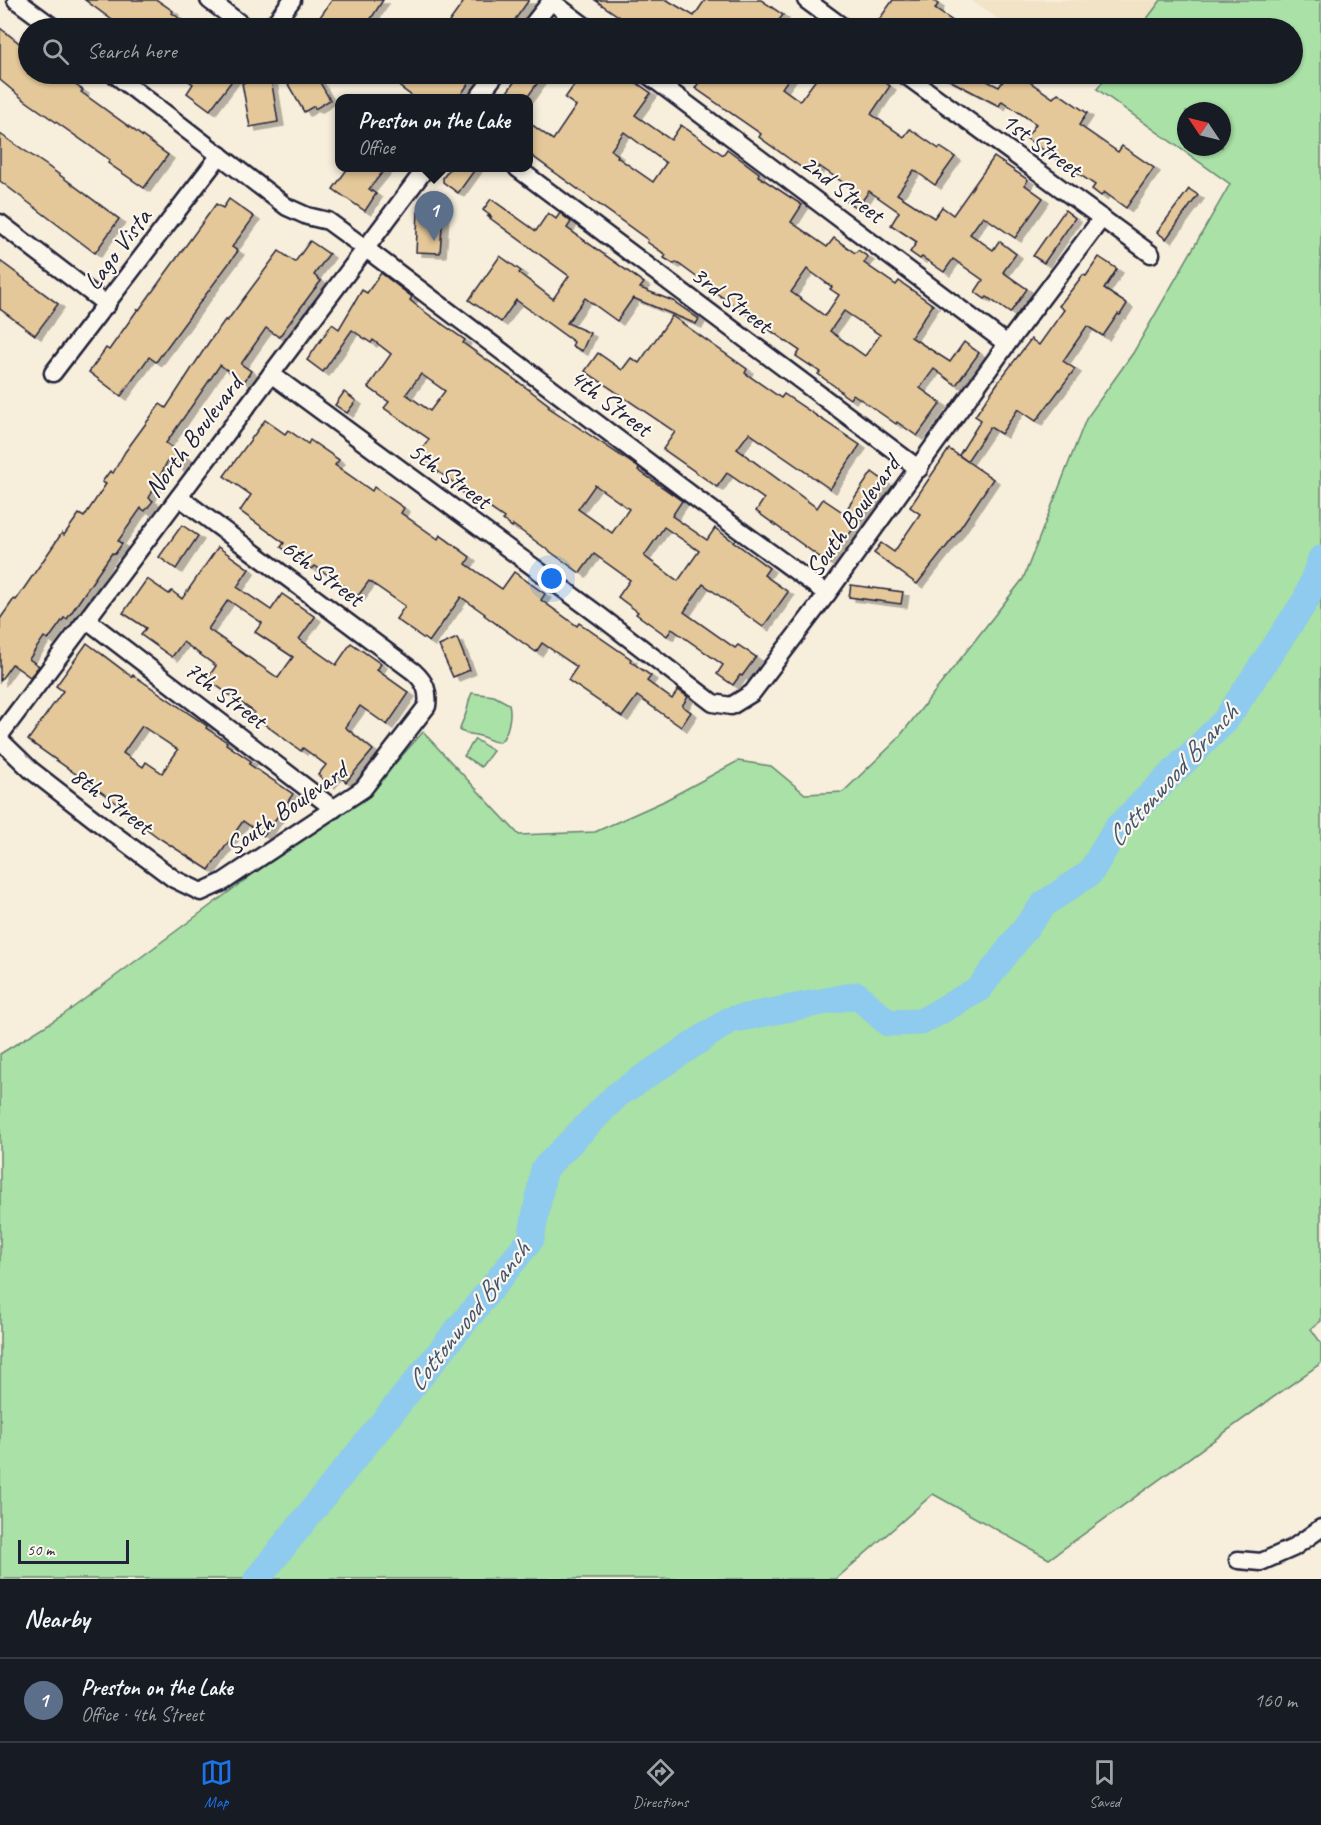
<!DOCTYPE html>
<html lang="en">
<head>
<meta charset="utf-8">
<style>
  body { margin:0; font-family:Caveat,sans-serif; background:#20242c; color:#f1f3f6 }
  .compass { position:absolute; left:1177px; top:102px; width:54px; height:54px; border-radius:50%; background:#171b24; box-shadow:0 2px 4px #0004; rotate:305deg }
  .scale { position:absolute; left:18px; bottom:15px; width:111px; box-sizing:border-box; padding-left:6px; border:3px solid #22223b; border-top:0; font-size:16px; line-height:21px; white-space:nowrap; color:#22223b; -webkit-text-stroke:4px #fbf7ec; paint-order:stroke }
  .you { position:absolute; left:552px; top:579px; width:21px; height:21px; margin:-15px; border:4px solid #fff; border-radius:50%; background:#1a73e8; box-shadow:0 0 0 9px #1a73e833 }
  .badge { display:grid; place-items:center; width:39px; height:39px; border-radius:50%; background:#1a73e8; color:#fff; font-size:20px; font-weight:700 }
  .pin { position:absolute; translate:-50% -50px; filter:drop-shadow(0 2px 3px #0008) }
  .pin::after { content:''; position:absolute; top:32px; width:21px; height:18px; background:inherit; clip-path:polygon(0 0,100% 0,50% 100%) }
  .popup { position:absolute; left:335px; top:94px; width:198px; height:78px; box-sizing:border-box; display:grid; place-content:center; border-radius:12px; background:#171b24; filter:drop-shadow(0 2px 4px #0005); font-size:20px; white-space:nowrap; color:#9ea1a6 }
  .popup b { font-size:22px; color:#f1f3f6 }
  .popup::after { content:''; position:absolute; left:50%; top:100%; margin-left:-12px; border:12px solid transparent; border-top-color:#171b24 }
  .list { margin:0; padding:0; list-style:none }
  h2 { display:flex; justify-content:space-between; align-items:center; height:78px; margin:0; padding:0 24px; font-size:26px }
  h2 small { font-size:20px; font-weight:400; color:#9ea1a6 }
  .list li { display:grid; grid-template-columns:39px 1fr auto; gap:18px; align-items:center; box-sizing:border-box; height:84px; padding:0 24px; border-top:2px solid #363941 }
  .list b { display:block; font-size:22px; white-space:nowrap }
  .list p { margin:0; font-size:20px; white-space:nowrap; color:#9ea1a6 }
  .list em { font-size:20px; font-style:normal; color:#9ea1a6 }
  .icon { flex:none; width:33px; height:33px; fill:none; stroke:currentColor; stroke-width:2; stroke-linecap:round; stroke-linejoin:round }
  .map { position:relative; flex:none; width:1321px; height:1579px; overflow:hidden }
  .search { position:absolute; background:#171b24; box-shadow:0 2px 4px #0004; left:18px; right:18px; top:18px; height:66px; display:flex; align-items:center; gap:15px; box-sizing:border-box; padding:0 21px; border-radius:33px; color:#9ea1a6; font-size:22px }
  .sheet { height:162px; background:#171b24 }
  nav { display:flex; justify-content:space-around; align-items:center; box-sizing:border-box; height:84px; border-top:2px solid #363941; background:#171b24; font-size:16px; color:#9ea1a6 }
  nav a { display:grid; justify-items:center; gap:3px }
  nav .on { color:#1a73e8 }
  .map>svg:first-child { display:block }
  .built { fill:#f2e3c7 }
  .green { fill:#a9e1a6; stroke:#668270; stroke-width:1.5; fill-rule:evenodd }
  .lines { fill:none; stroke-linecap:round; stroke-linejoin:round }
  .river { stroke:#8fcaef; stroke-width:27 }
  .building { fill:#e5c899; stroke:#22223b; stroke-width:1.5; fill-rule:evenodd; filter:url(#shadow) }
  .minor-casing { stroke:#22223b; stroke-width:21 }
  .minor { stroke:#fbf7ec; stroke-width:16 }
  .labels { text-anchor:middle; stroke-width:4.5; stroke-linejoin:round; paint-order:stroke }
  .street-label { font-size:26px; fill:#22223b; stroke:#fbf7ec }
  .water-label { font-size:27px; font-style:italic; fill:#435471; stroke:#fbf7ec }
</style>
</head>
<body>
<div class="map">
<svg width="1321" height="1579" viewBox="0 0 1321 1579">
  <defs>
    <filter id="shadow"><feDropShadow dx="6" dy="4" stdDeviation="0" flood-color="#0004"/></filter>
  </defs>
  <rect width="100%" height="100%" fill="#f7eedb"/>
  <filter id="ink" filterUnits="userSpaceOnUse"><feTurbulence type="fractalNoise" baseFrequency=".0167" numOctaves="2"/><feDisplacementMap in="SourceGraphic" scale="12" xChannelSelector="R" yChannelSelector="G"/><feConvolveMatrix kernelMatrix="1 2 1 2 8 2 1 2 1" color-interpolation-filters="sRGB"/></filter>
  <g filter="url(#ink)">
    <path class="built" d="M971 0H1161L1140 28H1011Z"/>
    <g class="green">
      <path d="M1161 0H1321V1321L1311 1329 1321 1343V1363L1049 1559 933 1494 836 1579H0V1054L63 1015 253 874 332 819 383 777 423 732 519 835 595 832 662 802 738 761 771 766 805 794 843 792 896 741 1023 579 1086 419 1133 353 1230 184 1097 89 1108 74H1292V28H1140ZM1186 111H1222V147H1186Z"/>
      <path d="M472 693 494 696 509 704C512 715 508 735 500 742 492 743 488 738 480 736 474 734 467 734 460 731 460 724 464 720 466 713 469 706 468 700 472 693Z"/>
      <path d="M475 739 493 751 481 767 464 756Z"/>
    </g>
    <g class="lines">
      <path class="river" d="M257 1579 531 1239 544 1169 617 1095 730 1020 857 995 888 1023 921 1022 979 989 1044 904 1090 873 1117 828 1225 721 1306 600 1321 559"/>
    </g>
    <g class="building">
      <path d="M85 0H157L173 11 172 13 193 28H123Z"/>
      <path d="M332 0H383L365 28H321L326 21 320 17Z"/>
      <path d="M465 0H529L509 28H458L449 22Z"/>
      <path d="M595 0H667L694 16 705 0H761L783 15 773 28H618L624 20Z"/>
      <path d="M893 0H932L938 4 935 9 963 28H873Z"/>
      <path d="M0 28 28 50V74H59L83 90 81 92 168 155 144 188 108 163 110 160 23 99 0 80Z"/>
      <path d="M179 74H237L210 110 187 93 193 84Z"/>
      <path d="M282 74H315L330 100 315 109 314 106 304 112Z"/>
      <path d="M410 74H475L458 99H416L400 87Z"/>
      <path d="M520 74H544L526 99H502Z"/>
      <path d="M582 74H624L651 93 635 115 671 140 681 125 723 155 727 149 759 173 758 176 802 205 791 222 827 247 834 238 855 253 858 250 868 257 864 263 896 285 899 281 933 305 911 337 950 362 964 342 979 353 956 385 934 369 920 388 941 403 917 436 897 422 896 424 853 394 850 399 840 392 841 391 818 374 820 372 796 356 800 351 709 288 710 287 676 262 674 264 664 258 666 255 647 242 648 240 528 153V122L553 140 576 106 565 98ZM624 132 666 163 653 182 617 157 618 155 611 150ZM807 269 832 287 830 289 839 295 825 316 791 292ZM844 311 880 335 865 356 830 331Z"/>
      <path d="M705 74H792L782 88 800 101 820 74H873L890 86 871 114 904 137 910 129 939 149 940 147 955 157 935 185 914 170 897 194 934 218 942 207 953 215 994 157 1028 180 1025 185 1043 198 1015 238 983 216 970 234 993 250 999 241 1016 254 1003 272 1027 289 1010 313 987 297 985 299 975 292 983 280 953 259 944 272 922 257 920 259 910 252 917 242 891 225 899 212 869 191 857 208 846 201 854 190 819 166 813 176 759 137 761 134 695 88Z"/>
      <path d="M938 74H973L999 87 1008 74H1018L1053 98 1058 93 1087 113 1079 125 1118 152 1122 146 1154 168 1126 208 1104 192 1101 196 1092 189 1095 185 1026 138 1036 124 1002 101 999 106Z"/>
      <path d="M271 78 278 122 250 127 242 83Z"/>
      <path d="M0 134 46 165 119 219 95 253 0 181Z"/>
      <path d="M348 168H386L369 189 376 194 365 211 333 189Z"/>
      <path d="M450 168H476L458 193 443 182V178Z"/>
      <path d="M1189 189 1198 195 1166 239 1157 232Z"/>
      <path d="M229 199 254 217 232 247 238 251 156 362 149 357 121 396 89 372 106 348 109 350 138 309 139 310 216 204 223 208Z"/>
      <path d="M491 199 536 231 548 213 556 219 560 213 571 222 567 228 644 283 640 288 673 301 699 319 696 324 633 298 617 321 585 298 567 323 590 333 582 351 572 346 574 342 516 300 501 322 469 300 500 256 521 271 519 273 553 299 569 276 487 216 492 217 483 210Z"/>
      <path d="M1065 210 1075 218 1044 263 1033 256Z"/>
      <path d="M418 212 443 213 440 253 416 252Z"/>
      <path d="M310 241 329 254 314 275 321 281 313 291 279 337 266 328 241 364 251 371 244 382 220 365 166 443 186 457 178 467 168 460 149 498 153 501 145 511 141 508 118 541 122 544 115 554 112 553 67 619 64 618 48 640 44 637 29 659 39 666 30 677 12 664 0 681V619L14 599 16 600 62 533 64 535 79 514 84 517 106 484 102 482 110 471 113 473 125 452 160 404 166 408 209 342 225 320 227 321 279 251 295 262Z"/>
      <path d="M1099 257 1117 269 1104 289 1127 304 1120 315 1118 314 1103 336 1087 326 1063 361 1075 369 1036 421 1018 409 1001 434 990 427 967 461 959 455 981 420 975 416 999 381 1031 339 1039 345 1064 310 1059 306 1083 275 1086 276Z"/>
      <path d="M0 261 58 304 35 335 0 309Z"/>
      <path d="M381 273 412 297 410 300 422 310 465 340 463 343 528 389 549 405 548 407 639 468 638 470 682 501 672 516 707 540 715 528 769 568 764 575 788 592 763 627 703 584 684 612 735 648 738 645 756 657 742 676 740 675 733 685 717 674 723 665 672 629 667 636 636 614 638 612 618 597 630 580 594 554 580 573 513 525 512 527 503 520 504 518 468 493 465 495 453 482 417 457 429 439 384 408 389 402 368 387 391 354 373 340 371 343 352 330 323 372 307 360 332 324 339 329 362 290 367 293ZM421 374 445 391 430 411 406 394ZM595 485 629 509 612 533 578 509ZM664 527 699 551 678 581 644 556Z"/>
      <path d="M672 316 747 369 745 373 781 398 784 394 860 445 830 489 749 433 737 449 817 508 823 499 844 513 872 472 887 483 828 563 756 511 764 499 727 473 717 487 663 449 675 432 585 371 598 353 622 370 631 358 639 363Z"/>
      <path d="M344 392 356 401 347 413 335 405Z"/>
      <path d="M265 420 285 434 288 430 308 444 310 440 339 460 335 465 372 491 374 487 404 508 401 513 438 539 440 535 470 557 466 564 502 589 514 572 545 594 541 600 577 626 579 623 631 659 630 661 651 676 647 681 672 699 678 690 688 697 682 706 691 712 681 727 637 696 622 717 568 680 577 667 542 643 536 652 484 615 485 614 461 597 429 642 396 619 405 606 369 581 358 596 315 566 312 569 301 561 281 547 284 543 240 511 251 495 224 476Z"/>
      <path d="M949 449 993 479 954 537 917 584 874 553 881 543 894 552 920 514 910 507Z"/>
      <path d="M182 525 198 536 176 569 159 557Z"/>
      <path d="M218 547 249 569 237 587 271 610 282 594 315 617 299 639 336 665 351 643 381 664 377 670 409 693 387 725 360 706 345 727 373 750 346 782 337 774 329 784 318 775 326 765 303 748 301 751 252 715 254 712 207 679 216 666 183 642 172 657 141 635 146 628 123 613 147 579 169 594 172 591 182 599ZM228 600 262 623 255 632 293 657 278 678 208 629Z"/>
      <path d="M851 585 903 592 901 604 849 597Z"/>
      <path d="M457 638 470 670 453 677 439 646Z"/>
      <path d="M87 643 132 677 133 675 207 726 206 728 227 742 226 744 251 761 249 764 293 794 264 836 243 821 209 870 159 838 116 806 118 804 28 740 63 691 56 686ZM142 726 178 750 162 773 146 762 143 767 123 753Z"/>
    </g>
    <g class="lines">
      <g class="minor-casing">
        <g id="minor">
          <path d="M16 0 54 28"/>
          <path d="M209 0 246 28"/>
          <path d="M806 0 844 28"/>
          <path d="M551 1 587 28"/>
          <path d="M271 28 292 0"/>
          <path d="M530 28 552 0"/>
          <path d="M114 74 287 207 307 216 328 221 365 248 701 502 827 594"/>
          <path d="M647 74 1007 344"/>
          <path d="M904 74 1151 254"/>
          <path d="M478 98 496 74"/>
          <path d="M517 168 919 469"/>
          <path d="M0 223 107 305"/>
          <path d="M53 373 220 155"/>
          <path d="M271 374 600 616 713 703 731 706 752 693 827 594 1007 344 1102 218"/>
          <path d="M87 620 334 809"/>
          <path d="M0 735 426 168"/>
          <path d="M0 740 31 770 103 826 174 879 201 892 223 882 363 789 427 706C429 691 425 682 414 672L179 497"/>
          <path d="M1238 1560 1261 1562 1293 1548 1321 1528"/>
        </g>
      </g>
      <use href="#minor" class="minor"/>
    </g>
  </g>
  <g class="labels">
    <g class="street-label">
      <text transform="translate(1042 144) rotate(36)" y="9">1st Street</text>
      <text transform="translate(843 188) rotate(37)" y="9">2nd Street</text>
      <text transform="translate(117 249) rotate(-53)" y="9">Lago Vista</text>
      <text transform="translate(732 299) rotate(37)" y="9">3rd Street</text>
      <text transform="translate(611 402) rotate(37)" y="9">4th Street</text>
      <text transform="translate(193 436) rotate(-53)" y="9">North Boulevard</text>
      <text transform="translate(450 475) rotate(36)" y="9">5th Street</text>
      <text transform="translate(852 516) rotate(-54)" y="9">South Boulevard</text>
      <text transform="translate(323 572) rotate(37)" y="9">6th Street</text>
      <text transform="translate(226 694) rotate(37)" y="9">7th Street</text>
      <text transform="translate(112 800) rotate(37)" y="9">8th Street</text>
      <text transform="translate(286 808) rotate(-35)" y="9">South Boulevard</text>
    </g>
    <g class="water-label">
      <text transform="translate(1172 775) rotate(-48)" y="9">Cottonwood Branch</text>
      <text transform="translate(468 1316) rotate(-52)" y="9">Cottonwood Branch</text>
    </g>
  </g>
</svg>
<svg class="compass" viewBox="-18 -18 36 36"><path d="M0-13l5 13h-10z" fill="#e53935"/><path d="M0 13l5-13h-10z" fill="#9ea1a6"/></svg>
<div class="scale">50 m</div>
<div class="you"></div>
<div class="pin badge" style="left:434px;top:241px;background:#5c6f8a">1</div>
<div class="popup"><b>Preston on the Lake</b>Office</div>
<div class="search"><svg class="icon" aria-label="search" viewBox="0 0 24 24"><circle cx="10" cy="10" r="6"/><path d="M15 15l6 6"/></svg>Search here</div>
</div>
<section class="sheet">
<h2>Nearby<small></small></h2>
<ul class="list">
<li><span class="badge" style="background:#5c6f8a">1</span><div><b>Preston on the Lake</b><p>Office · 4th Street</p></div><em>160 m</em></li>
</ul>
</section>
<nav>
<a class="on"><svg class="icon" aria-label="map" viewBox="0 0 24 24"><path d="M3 6l6-2 6 2 6-2v14l-6 2-6-2-6 2zM9 4v14M15 6v14"/></svg>Map</a>
<a><svg class="icon" aria-label="directions" viewBox="0 0 24 24"><path d="M12 3l9 9-9 9-9-9zM9 14v-3h6M13 9l2 2-2 2"/></svg>Directions</a>
<a><svg class="icon" aria-label="saved" viewBox="0 0 24 24"><path d="M7 4h10v16l-5-4-5 4z"/></svg>Saved</a>
</nav>
</body>
</html>
